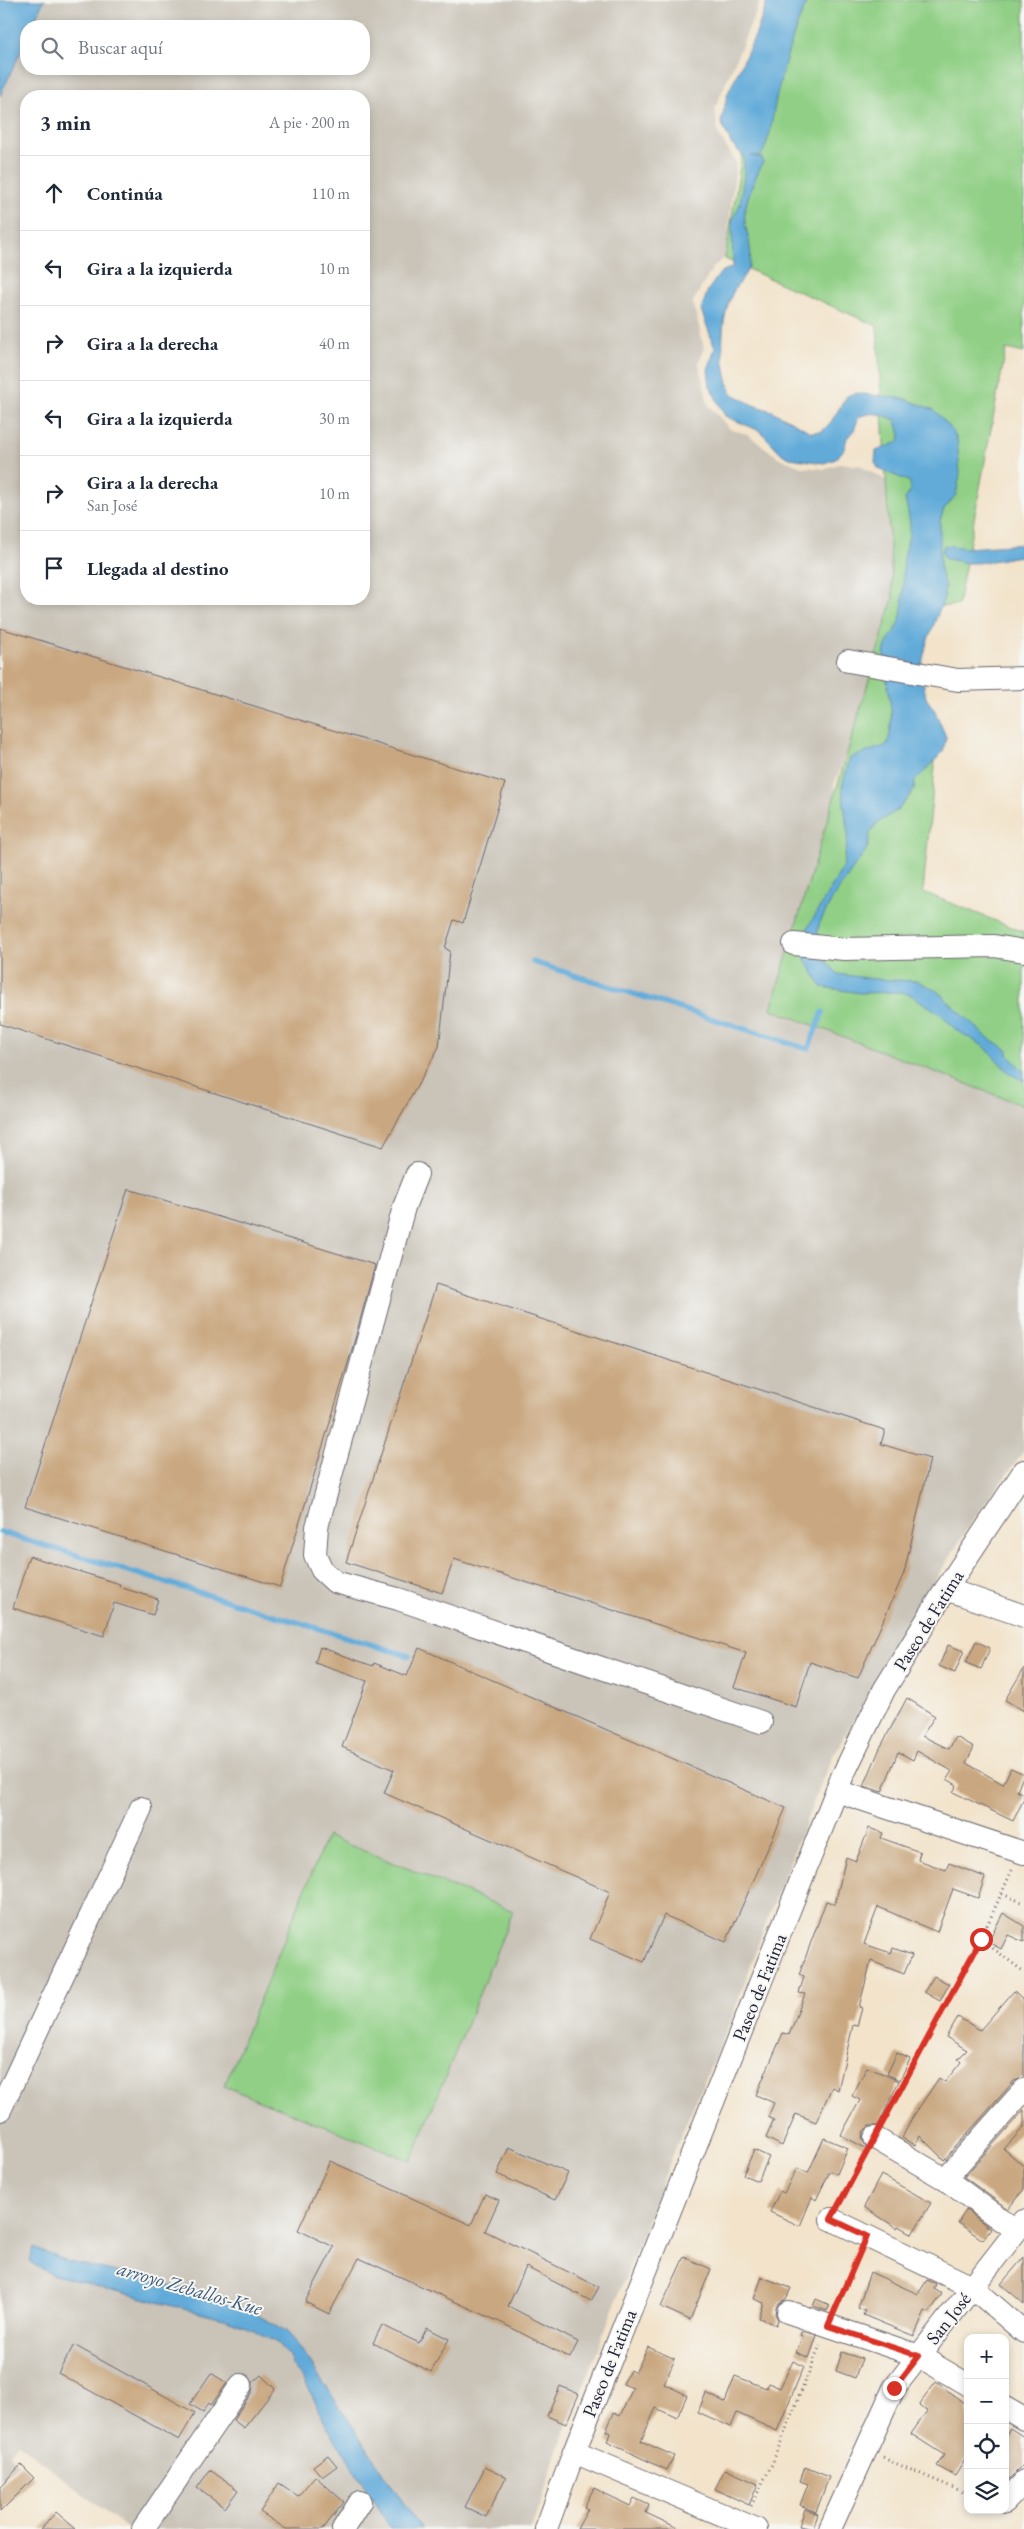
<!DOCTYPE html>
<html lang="es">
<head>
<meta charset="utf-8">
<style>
  body { margin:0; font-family:"EB Garamond",serif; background:#f6f6f7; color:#1f2937 }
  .controls { position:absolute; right:15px; bottom:15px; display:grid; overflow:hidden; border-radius:10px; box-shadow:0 2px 8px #0003 }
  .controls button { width:45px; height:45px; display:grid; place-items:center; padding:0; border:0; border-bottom:1px solid #e0e1e3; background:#fff; color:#1f2937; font:25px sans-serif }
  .stop { position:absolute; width:15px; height:15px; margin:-11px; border:4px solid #d93025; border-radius:50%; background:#fff }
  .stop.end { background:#d93025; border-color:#fff; box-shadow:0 1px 5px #0008 }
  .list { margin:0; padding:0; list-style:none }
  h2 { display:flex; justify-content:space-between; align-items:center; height:65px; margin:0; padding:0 20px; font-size:21px }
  h2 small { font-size:16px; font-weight:400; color:#747a83 }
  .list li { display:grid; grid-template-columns:32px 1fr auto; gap:15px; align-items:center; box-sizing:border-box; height:75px; padding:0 20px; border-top:1px solid #e0e1e3 }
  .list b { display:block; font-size:19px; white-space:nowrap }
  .list p { margin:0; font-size:16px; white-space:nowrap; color:#747a83 }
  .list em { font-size:16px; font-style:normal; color:#747a83 }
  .icon { flex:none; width:28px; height:28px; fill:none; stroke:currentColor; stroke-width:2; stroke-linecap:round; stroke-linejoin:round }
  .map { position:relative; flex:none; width:1024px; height:2529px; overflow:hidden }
  .search { position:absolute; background:#fff; box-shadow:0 2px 8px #0003; left:20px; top:20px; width:350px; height:55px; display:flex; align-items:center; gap:12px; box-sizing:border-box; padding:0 18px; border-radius:20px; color:#747a83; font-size:19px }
  .panel { position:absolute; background:#fff; box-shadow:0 2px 8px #0003; left:20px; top:90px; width:350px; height:515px; border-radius:20px }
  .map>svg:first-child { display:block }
  .industrial { fill:#c9c3b8; fill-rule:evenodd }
  .green { fill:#90cf85; stroke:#597860 }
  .water { fill:#62abd9; stroke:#42668a }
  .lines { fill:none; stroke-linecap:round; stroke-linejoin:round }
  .stream { stroke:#62abd9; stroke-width:5.5 }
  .building { fill:#c9a780 }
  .minor-casing { stroke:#6b666d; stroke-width:24 }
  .path { stroke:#6b666d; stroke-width:3; stroke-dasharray:1 4; stroke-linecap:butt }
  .minor { stroke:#fff; stroke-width:22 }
  .route { stroke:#d93025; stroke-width:6 }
  .labels { text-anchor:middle; stroke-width:4; stroke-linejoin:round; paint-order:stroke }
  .street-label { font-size:19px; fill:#22223b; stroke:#f6f6f2 }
  .water-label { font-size:20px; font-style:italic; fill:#3c597a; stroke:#f6f6f2 }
</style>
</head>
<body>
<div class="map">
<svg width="1024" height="2529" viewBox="0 0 1024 2529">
  <rect width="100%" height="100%" fill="#f6f6f2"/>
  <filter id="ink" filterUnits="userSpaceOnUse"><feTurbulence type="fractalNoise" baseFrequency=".02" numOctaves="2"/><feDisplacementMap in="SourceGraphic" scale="10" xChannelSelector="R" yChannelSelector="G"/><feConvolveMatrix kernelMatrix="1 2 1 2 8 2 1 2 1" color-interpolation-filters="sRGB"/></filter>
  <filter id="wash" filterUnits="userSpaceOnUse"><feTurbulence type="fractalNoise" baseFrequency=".0096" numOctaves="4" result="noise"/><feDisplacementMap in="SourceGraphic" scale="20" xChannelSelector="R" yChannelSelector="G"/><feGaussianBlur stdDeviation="1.12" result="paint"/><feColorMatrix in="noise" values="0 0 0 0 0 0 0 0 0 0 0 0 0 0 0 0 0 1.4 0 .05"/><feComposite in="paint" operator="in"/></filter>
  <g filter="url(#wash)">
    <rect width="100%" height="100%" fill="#f2e3ca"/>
    <path class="industrial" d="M34 0H761L715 108 718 134 736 162 725 258 714 266 693 302 704 348 699 363 708 405 731 430 747 434 779 458 801 467 825 469 841 463 862 466 899 488 897 604 878 649 884 690 847 754 834 784 841 854 1024 1077V1451L972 1521 921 1603 833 1756 822 1781 769 1914 731 2020 679 2139 559 2448 531 2529H128L18 2443 9 2454 18 2464 0 2482V64ZM26 26H364V69H26ZM26 96H364V599H26Z"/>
    <g class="green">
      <path d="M767 0H1024V353L1006 349 958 605 924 608 915 691 935 767 923 892 1024 932V1106L771 1009 893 599 877 326 725 259Z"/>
      <path d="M327 1836 513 1911 411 2161 224 2086Z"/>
    </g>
    <g class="water">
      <path d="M0 0H44L32 26H26V40L0 96Z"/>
      <path d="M768 0H808C793 31 782 70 775 104 771 124 771 137 761 156H751L762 158 763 162C756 177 743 203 745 220 746 234 754 252 749 266 746 275 738 283 733 292 719 321 720 362 731 393L753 405 772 411 811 432 822 431 831 422 847 396 855 393 905 399 934 410 949 426 957 439 960 474 956 495 944 509 940 521V570L945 586 944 598 927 642 921 667 926 698 935 711 946 737 943 752 915 781 914 790 907 799 898 810 877 823 870 833 868 847 834 896 820 922 818 929V941L823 958 838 974 873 979 918 981 937 991 987 1037 1008 1050V1055L1024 1072V1081L1009 1073 985 1047 956 1030 942 1015 911 995 901 992 860 993 822 987 805 959 802 949 803 936 843 867 848 836 842 787 850 758 887 745C898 712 885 688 884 655 884 641 897 632 900 620 905 600 902 580 904 559 905 548 910 537 910 525 909 516 907 507 905 499L910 492V482L878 468 875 462 876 451 899 442 900 435 896 420C882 415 873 410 859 417L854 430 847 438 844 449 836 459 824 463 790 458 782 454 760 431 725 416 710 386 708 370 715 348 701 310 708 290 721 272 733 267 732 221 740 204 744 175V156L732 145 721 122 728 93 756 34Z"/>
      <path d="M1024 544V556C1007 557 989 563 972 563 963 564 955 559 945 559L942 552 944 545 966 548Z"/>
      <path d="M33 2248 69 2262 151 2279 252 2312 286 2331 297 2343 421 2529H391L328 2428 305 2381 292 2366 289 2356 277 2343 254 2330 227 2320 51 2274 31 2263 29 2260Z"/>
    </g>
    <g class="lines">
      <g class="stream">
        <path d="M533 962 808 1049 823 1012"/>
        <path d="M0 1532 409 1656"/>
      </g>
    </g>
    <g id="blocks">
      <g class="building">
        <path d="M0 628 505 783 463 923 454 920 445 948 450 951 439 1047 383 1147 0 1024Z"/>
        <path d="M128 1189 375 1265 351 1353 280 1587 25 1507Z"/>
        <path d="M436 1285 885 1430 881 1444 930 1459 904 1573 858 1678 810 1662 796 1707 734 1687 746 1653 454 1559 442 1593 346 1562Z"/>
        <path d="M29 1556 120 1584 119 1587 158 1599 153 1615 114 1603 104 1636 13 1608Z"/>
        <path d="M976 1641 990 1648 981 1669 966 1663Z"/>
        <path d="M948 1645 964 1651 955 1673 939 1666Z"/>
        <path d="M320 1647 373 1666 374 1663 407 1676 419 1648 786 1808 726 1942 664 1915 644 1962 590 1939 610 1892 384 1793 394 1770 342 1747 367 1681 315 1663Z"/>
        <path d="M1024 1668V1711L1005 1700Z"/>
        <path d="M907 1698 935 1716 922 1736 949 1749 956 1737 974 1747 966 1763 1003 1784 1011 1768 1024 1774 1017 1791 1024 1794V1799L1013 1821 953 1792 957 1785 947 1779 952 1771 917 1751 913 1760 898 1752 882 1792 864 1786 880 1748Z"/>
        <path d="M869 1828 883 1833 881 1838 920 1852 918 1860 946 1870 949 1863 985 1877 978 1898 953 1889 937 1932 878 1907 864 1944 891 1953 893 1948 912 1955 904 1974 871 1961 859 2007 862 2008 857 2026 853 2025 838 2090 832 2087 816 2122 796 2114 782 2146 766 2138 774 2120 768 2117 774 2103 756 2095 783 2033 789 2035 805 1994 799 1993 804 1977 799 1975 826 1901 835 1904 846 1857 856 1861Z"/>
        <path d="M1003 1913 1024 1926V1942L1008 1935 1001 1949 988 1942Z"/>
        <path d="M934 1976 949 1984 940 2001 924 1992Z"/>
        <path d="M1014 1991 1024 2000V2077L1014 2081 944 2160 920 2136 915 2145 902 2138 912 2118 939 2078 945 2082 961 2062 958 2059 967 2050 946 2037 958 2017 980 2030Z"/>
        <path d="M897 2053 910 2059 900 2080 887 2074Z"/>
        <path d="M867 2067 899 2081 878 2126H869L863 2132 862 2138 867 2149 841 2135 860 2100 852 2096Z"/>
        <path d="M1024 2110V2127L1004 2149 1024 2166V2189L1008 2209 964 2177Z"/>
        <path d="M824 2138 848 2148 837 2174 830 2171 816 2200 812 2197 800 2226 770 2212 780 2191 784 2193 797 2168 808 2173Z"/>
        <path d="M509 2147 568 2173 555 2200 497 2174Z"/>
        <path d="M754 2150 769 2157 758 2181 743 2175Z"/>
        <path d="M330 2161 471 2225 485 2194 499 2200 485 2231 599 2287 591 2301 526 2267 508 2306 578 2342 570 2358 500 2322 359 2258 329 2314 305 2302 334 2247 298 2230Z"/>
        <path d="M881 2175 931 2203 912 2234 898 2226 897 2228 864 2207Z"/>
        <path d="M966 2210 991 2229 983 2240 958 2223Z"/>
        <path d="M684 2257 711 2269 690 2320 661 2307Z"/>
        <path d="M1024 2257V2304L1001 2284Z"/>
        <path d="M870 2272 918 2294 927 2280 936 2284 934 2289 942 2294 929 2313 925 2311 914 2336 863 2315 865 2311 858 2308Z"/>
        <path d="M762 2277 791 2288 786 2299 780 2302 776 2307 775 2314 778 2320 776 2325 759 2318 764 2303 754 2299Z"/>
        <path d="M816 2299 830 2305 827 2311 813 2306Z"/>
        <path d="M382 2325 419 2343 427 2328 449 2339 431 2372 373 2343Z"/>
        <path d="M802 2331 817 2335 809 2358 796 2352 803 2336 800 2335Z"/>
        <path d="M74 2345 195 2413 179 2440 58 2373Z"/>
        <path d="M648 2347 675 2359 664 2384 687 2395 677 2418 656 2408 641 2441 674 2456 667 2470 607 2442 610 2433 606 2431 614 2413 620 2416 633 2388 623 2384 630 2370 635 2373Z"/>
        <path d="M842 2352 862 2359 855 2378 836 2371Z"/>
        <path d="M793 2361 804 2366 777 2431 737 2413 731 2427 698 2412 706 2393 725 2402 735 2376 766 2388 768 2383 780 2388Z"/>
        <path d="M211 2373 227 2383 211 2405 209 2403 203 2412 190 2404Z"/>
        <path d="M261 2375 275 2389 244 2428 233 2420 252 2392 253 2382Z"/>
        <path d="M936 2382 968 2406V2455L955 2476 937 2466 944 2455 911 2434 927 2411 919 2405Z"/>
        <path d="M560 2386 579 2394 566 2424 547 2416Z"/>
        <path d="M1010 2428 1024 2437V2464L1005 2483V2437Z"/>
        <path d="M328 2455 337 2466 322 2477 313 2466Z"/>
        <path d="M21 2465 34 2478 0 2512V2486Z"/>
        <path d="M485 2467 506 2477 486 2517 465 2507Z"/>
        <path d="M805 2467 829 2477 816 2512 800 2505 808 2484 800 2481Z"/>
        <path d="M725 2469 758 2484 749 2505 715 2489Z"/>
        <path d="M210 2470 238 2490 225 2508 197 2488Z"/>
        <path d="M315 2476 344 2502 323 2529H286L260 2512 279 2483 298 2496Z"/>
        <path d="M594 2488 630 2506 634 2498 649 2505 646 2513 680 2529H577L588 2509 584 2507Z"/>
        <path d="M805 2509 818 2514 813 2529 799 2526Z"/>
        <path d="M56 2512 76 2529H41Z"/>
      </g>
    </g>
  </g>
  <g filter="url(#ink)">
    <use href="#blocks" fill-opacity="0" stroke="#6b666d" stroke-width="1"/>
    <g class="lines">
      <g class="minor-casing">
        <g id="minor">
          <path d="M848 661 958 680 1024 678"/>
          <path d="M794 944 844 949 994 946 1024 951"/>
          <path d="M417 1174 404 1207 317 1527 315 1555 322 1570 335 1582 398 1599 761 1722"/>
          <path d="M946 1589 1024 1616"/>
          <path d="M837 1791 1024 1853"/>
          <path d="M0 2110 141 1808"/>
          <path d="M875 2138 945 2179 1015 2230"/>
          <path d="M945 2179 1024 2090"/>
          <path d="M831 2219 972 2287 1024 2332"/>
          <path d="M788 2312 919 2356 968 2385"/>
          <path d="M1005 2408 1024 2419"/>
          <path d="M574 2452 756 2529"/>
          <path d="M1005 2502 1024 2482"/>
          <path d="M143 2529 241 2385"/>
          <path d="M343 2529 360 2502"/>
          <path d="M546 2529 574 2452 842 1777 884 1690 946 1589 1024 1471"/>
          <path d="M830 2529 894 2388 1024 2221"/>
        </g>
      </g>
      <g class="path">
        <path d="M1002 1894 1024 1903"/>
        <path d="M981 1939 1024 1972"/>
        <path d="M884 2120 981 1939 1012 1870"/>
        <path d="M840 2202 865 2155"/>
        <path d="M835 2309 859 2255"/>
        <path d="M883 2458 968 2494"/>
        <path d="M751 2506 772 2464 820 2345"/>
      </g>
      <use href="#minor" class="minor"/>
    </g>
  </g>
  <g class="lines" filter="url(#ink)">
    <path class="route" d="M894 2388 919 2356 828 2326 867 2236 831 2219 981 1939"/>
  </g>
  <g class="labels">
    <g class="street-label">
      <text transform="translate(928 1620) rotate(-58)" y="7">Paseo de Fatima</text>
      <text transform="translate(759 1987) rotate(-68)" y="7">Paseo de Fatima</text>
      <text transform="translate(948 2318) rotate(-52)" y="7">San José</text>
      <text transform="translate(609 2363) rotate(-68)" y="7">Paseo de Fatima</text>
    </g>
    <g class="water-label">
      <text transform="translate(190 2288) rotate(16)" y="7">arroyo Zeballos-Kue</text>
    </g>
  </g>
</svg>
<div class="controls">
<button>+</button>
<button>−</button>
<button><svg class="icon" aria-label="locate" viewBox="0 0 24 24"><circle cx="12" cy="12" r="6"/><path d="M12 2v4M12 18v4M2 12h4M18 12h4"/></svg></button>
<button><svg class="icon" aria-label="layers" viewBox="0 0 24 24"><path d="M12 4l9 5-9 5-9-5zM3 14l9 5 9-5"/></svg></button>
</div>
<div class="stop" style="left:981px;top:1939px"></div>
<div class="stop end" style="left:894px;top:2388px"></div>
<div class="search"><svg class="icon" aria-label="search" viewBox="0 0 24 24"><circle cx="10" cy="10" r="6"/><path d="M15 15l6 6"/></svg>Buscar aquí</div>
<section class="panel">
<h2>3 min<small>A pie · 200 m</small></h2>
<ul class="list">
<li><svg class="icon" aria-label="ahead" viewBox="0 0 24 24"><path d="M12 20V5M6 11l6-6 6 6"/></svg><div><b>Continúa</b></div><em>110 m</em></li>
<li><svg class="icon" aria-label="left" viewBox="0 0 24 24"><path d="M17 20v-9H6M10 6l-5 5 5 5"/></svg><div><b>Gira a la izquierda</b></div><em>10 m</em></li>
<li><svg class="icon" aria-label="right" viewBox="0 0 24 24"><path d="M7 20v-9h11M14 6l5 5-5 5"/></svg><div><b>Gira a la derecha</b></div><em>40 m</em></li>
<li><svg class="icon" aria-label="left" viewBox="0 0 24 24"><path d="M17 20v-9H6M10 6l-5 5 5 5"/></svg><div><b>Gira a la izquierda</b></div><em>30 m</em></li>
<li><svg class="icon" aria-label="right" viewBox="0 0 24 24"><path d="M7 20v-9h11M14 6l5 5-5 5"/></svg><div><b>Gira a la derecha</b><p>San José</p></div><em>10 m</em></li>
<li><svg class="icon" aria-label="arrive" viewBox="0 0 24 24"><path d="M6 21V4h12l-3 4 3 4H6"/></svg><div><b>Llegada al destino</b></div></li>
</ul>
</section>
</div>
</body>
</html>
